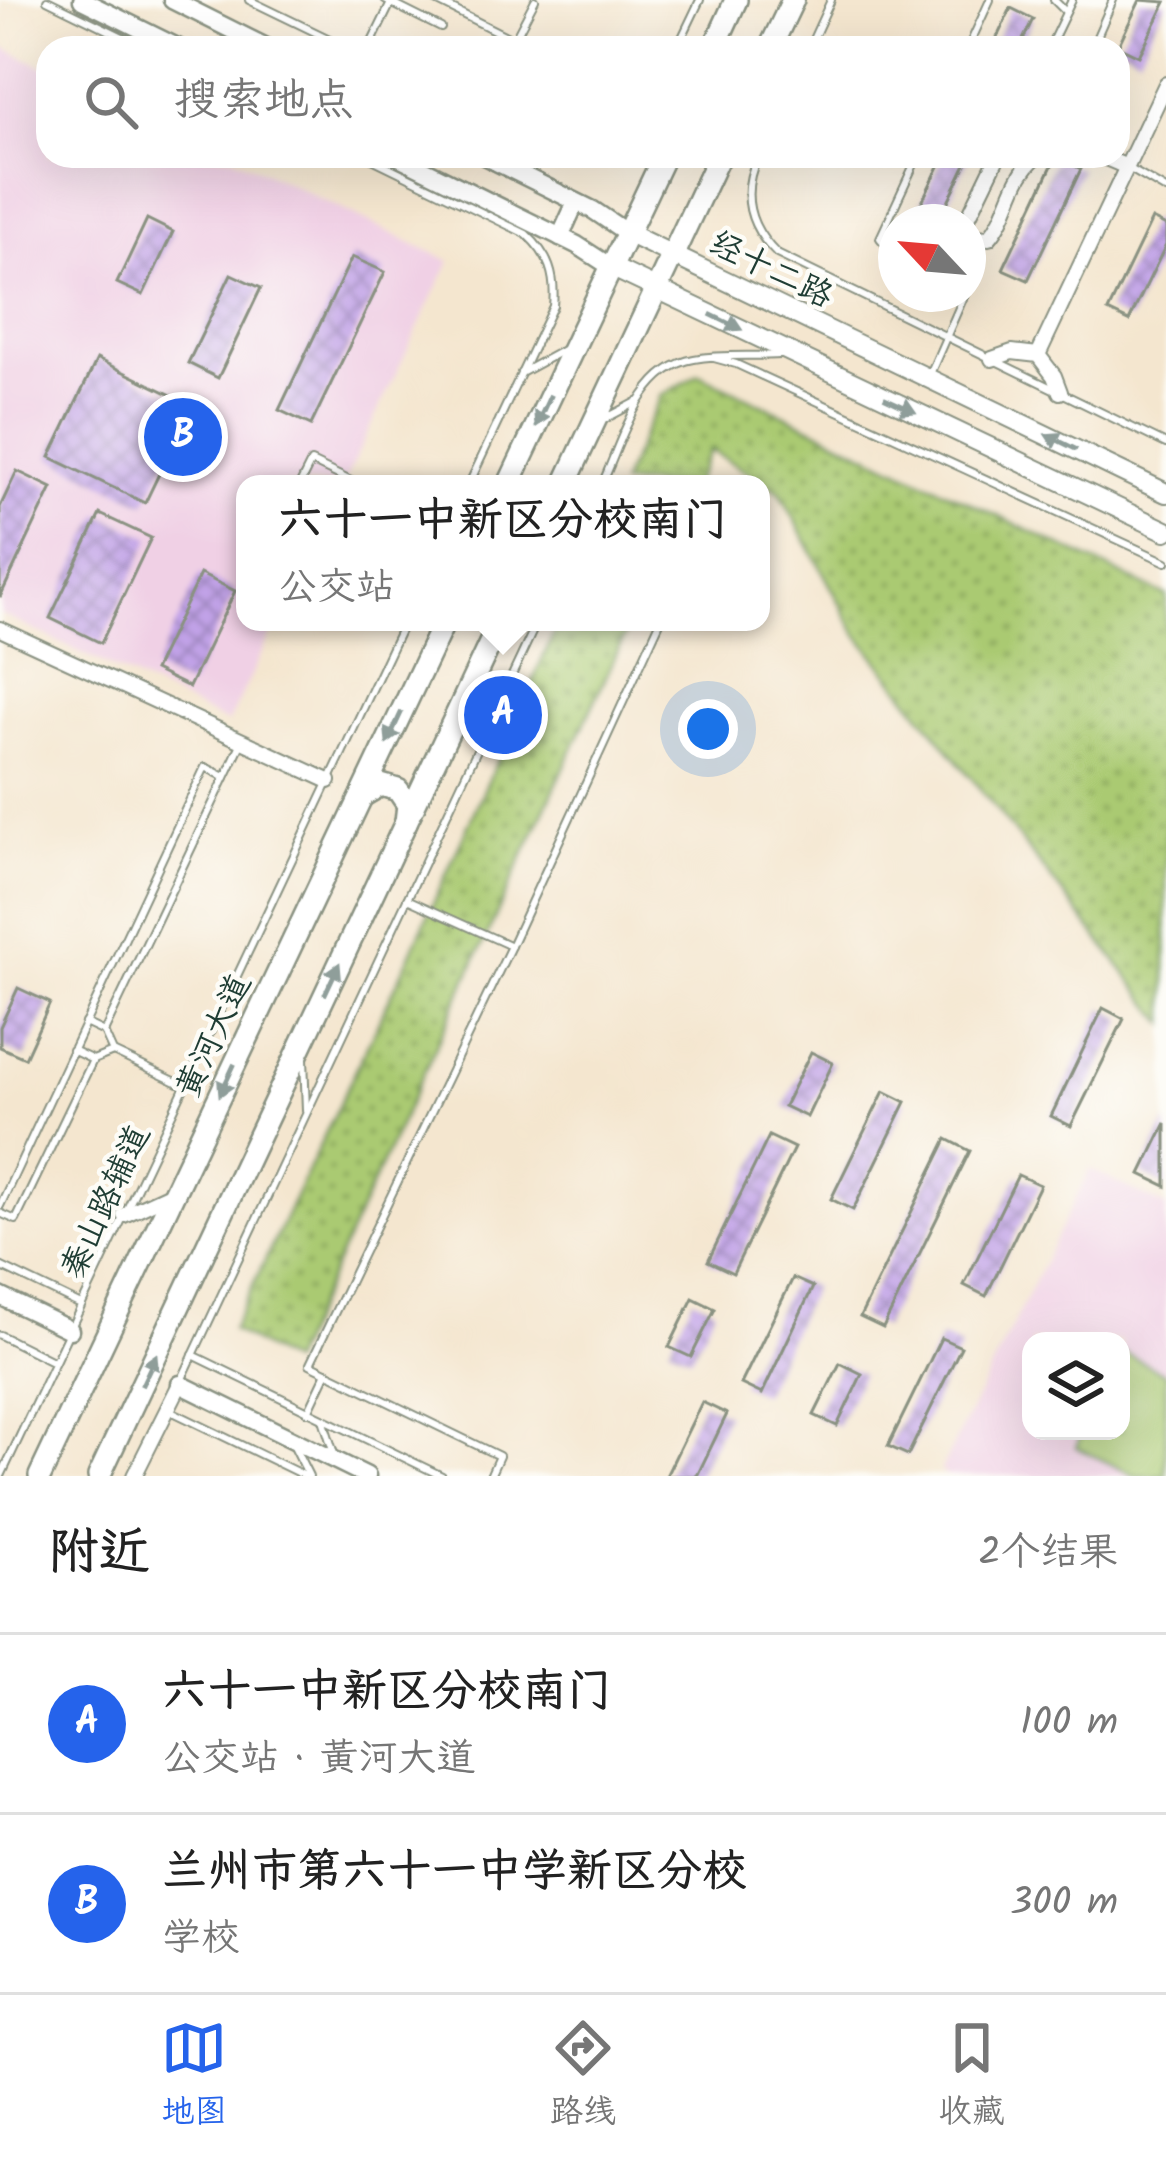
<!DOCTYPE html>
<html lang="zh">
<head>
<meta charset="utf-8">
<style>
  body { margin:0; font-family:Kalam,"LXGW WenKai TC",sans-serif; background:#f2f2f2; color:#222 }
  .controls { position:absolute; right:36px; bottom:36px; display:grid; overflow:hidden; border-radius:24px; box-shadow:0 12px 48px #0002 }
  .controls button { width:108px; height:108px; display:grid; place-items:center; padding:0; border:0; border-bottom:3px solid #e0e0e0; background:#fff; color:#222; font:60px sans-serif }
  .compass { position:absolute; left:878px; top:204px; width:108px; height:108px; border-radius:50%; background:#fff; box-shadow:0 12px 48px #0002; rotate:296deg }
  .you { position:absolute; left:708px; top:729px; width:42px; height:42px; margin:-30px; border:9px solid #fff; border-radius:50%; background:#1a73e8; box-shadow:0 0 0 18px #1a73e833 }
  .badge { display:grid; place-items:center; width:78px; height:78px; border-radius:50%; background:#2563eb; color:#fff; font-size:39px; font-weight:700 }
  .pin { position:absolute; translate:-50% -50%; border:6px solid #fff; box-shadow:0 3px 12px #0006 }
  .popup { position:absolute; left:236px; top:475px; width:534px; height:156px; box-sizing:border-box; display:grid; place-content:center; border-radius:24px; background:#fff; filter:drop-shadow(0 3px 9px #0005); font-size:39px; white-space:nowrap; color:#767676 }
  .popup b { font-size:45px; color:#222 }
  .popup::after { content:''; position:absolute; left:50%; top:100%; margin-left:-24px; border:24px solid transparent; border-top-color:#fff }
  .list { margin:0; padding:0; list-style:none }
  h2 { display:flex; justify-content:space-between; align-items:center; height:156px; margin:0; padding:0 48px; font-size:51px }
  h2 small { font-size:39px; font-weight:400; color:#767676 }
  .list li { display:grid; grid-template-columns:78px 1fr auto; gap:36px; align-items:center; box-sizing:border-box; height:180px; padding:0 48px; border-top:3px solid #e0e0e0 }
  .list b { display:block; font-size:45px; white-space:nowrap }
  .list p { margin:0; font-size:39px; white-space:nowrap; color:#767676 }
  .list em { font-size:39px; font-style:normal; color:#767676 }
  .icon { flex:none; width:66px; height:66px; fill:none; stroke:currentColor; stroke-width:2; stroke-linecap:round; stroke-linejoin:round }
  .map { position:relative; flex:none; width:1166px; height:1476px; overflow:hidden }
  .search { position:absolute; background:#fff; box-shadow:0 12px 48px #0002; left:36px; right:36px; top:36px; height:132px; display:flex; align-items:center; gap:30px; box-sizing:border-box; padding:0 42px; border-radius:36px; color:#767676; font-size:45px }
  .sheet { height:516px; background:#fff }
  nav { display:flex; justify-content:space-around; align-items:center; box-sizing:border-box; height:168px; border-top:3px solid #e0e0e0; background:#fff; font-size:33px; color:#767676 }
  nav a { display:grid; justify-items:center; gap:6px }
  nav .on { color:#2563eb }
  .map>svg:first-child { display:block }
  .built { fill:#f0d0e5; fill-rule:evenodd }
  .green { fill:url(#green-dots); stroke:#648453; stroke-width:3 }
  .pitch { fill:#aaca72; stroke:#648453; stroke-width:3 }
  .building { fill:url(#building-cross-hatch) }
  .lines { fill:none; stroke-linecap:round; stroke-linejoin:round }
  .service-casing { stroke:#8a9282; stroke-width:10 }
  .minor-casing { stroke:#8a9282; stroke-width:18 }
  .tertiary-casing { stroke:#8a9282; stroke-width:21 }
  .secondary-casing { stroke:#8a9282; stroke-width:22 }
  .primary-casing { stroke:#8a9282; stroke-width:26 }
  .service { stroke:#fff; stroke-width:6 }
  .minor { stroke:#fff; stroke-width:14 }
  .tertiary { stroke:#fff; stroke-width:16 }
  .secondary { stroke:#fff; stroke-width:18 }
  .primary { stroke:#fff; stroke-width:21 }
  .oneway { fill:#8f9e9a }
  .labels { text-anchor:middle; stroke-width:9; stroke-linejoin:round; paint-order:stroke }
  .street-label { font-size:33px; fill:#1f3d34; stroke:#fdfcf7 }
</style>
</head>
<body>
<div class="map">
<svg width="1166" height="1476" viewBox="0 0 1166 1476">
  <defs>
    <pattern id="green-dots" width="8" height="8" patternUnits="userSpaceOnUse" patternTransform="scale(3)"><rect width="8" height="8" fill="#aaca72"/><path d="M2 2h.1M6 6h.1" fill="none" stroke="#8aa55e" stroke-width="1.8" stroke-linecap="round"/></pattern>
    <pattern id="building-cross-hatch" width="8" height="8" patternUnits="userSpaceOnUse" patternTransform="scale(3)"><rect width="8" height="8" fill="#c1a2e7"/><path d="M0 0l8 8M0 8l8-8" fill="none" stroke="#9c85bc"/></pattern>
  </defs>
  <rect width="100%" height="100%" fill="#fdfcf7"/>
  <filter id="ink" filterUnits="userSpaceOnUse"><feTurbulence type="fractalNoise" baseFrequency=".00833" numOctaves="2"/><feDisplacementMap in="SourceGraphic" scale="24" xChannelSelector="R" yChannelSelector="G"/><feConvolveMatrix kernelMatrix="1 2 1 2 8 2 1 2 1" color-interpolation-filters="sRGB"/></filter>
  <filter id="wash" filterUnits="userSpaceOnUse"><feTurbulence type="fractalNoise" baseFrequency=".004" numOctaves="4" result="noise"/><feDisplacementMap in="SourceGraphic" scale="48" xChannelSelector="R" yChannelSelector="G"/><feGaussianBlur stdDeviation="2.7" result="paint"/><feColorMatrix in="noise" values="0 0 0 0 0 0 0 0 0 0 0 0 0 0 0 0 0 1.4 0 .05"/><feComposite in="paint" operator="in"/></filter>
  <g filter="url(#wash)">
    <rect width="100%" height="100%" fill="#f4e6cf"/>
    <g class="built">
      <path d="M0 46 48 69V156H231L450 261 343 484H245V622H277L228 723 0 614Z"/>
      <path d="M1090 1169 1166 1207V1476H949L940 1472ZM1031 1341H1121V1431H1031Z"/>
    </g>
    <g class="green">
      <path d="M699 374 1166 596V1024L855 631 780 492 710 450 694 484H621L661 396Z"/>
      <path d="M559 622H631L290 1363 232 1330 406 964Z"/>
    </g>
    <path class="pitch" d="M1122 1352 1166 1374V1476H1136L1076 1447 1083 1431H1121Z"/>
    <g id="blocks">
      <g class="building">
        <path d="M1140 0 1166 2 1139 56 1118 46Z"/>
        <path d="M1011 8 1033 19 1019 48H992Z"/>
        <path d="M944 156H970L938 222H912Z"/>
        <path d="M1056 157 1081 169 1028 280 1003 269Z"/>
        <path d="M147 219 173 232 143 295 117 283Z"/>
        <path d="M1152 219 1166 226V245L1129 321 1108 311Z"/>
        <path d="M352 257 385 272 311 425 279 410Z"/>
        <path d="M231 274 261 288 218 378 188 363Z"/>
        <path d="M97 359 192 405 145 503 50 457Z"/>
        <path d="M17 471 52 488 0 597V507Z"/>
        <path d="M100 514 151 538 101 643 50 618Z"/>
        <path d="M200 574 235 591 189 687 154 670Z"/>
        <path d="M18 988 50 1003 25 1058 0 1047V1027Z"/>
        <path d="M1103 1008 1124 1019 1071 1126 1051 1116Z"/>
        <path d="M811 1052 833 1063 807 1117 784 1106Z"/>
        <path d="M884 1091 906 1102 853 1210 831 1199Z"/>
        <path d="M1166 1123V1186L1141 1174Z"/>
        <path d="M769 1136 794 1148 733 1273 708 1261Z"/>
        <path d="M947 1139 970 1151 883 1328 860 1317Z"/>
        <path d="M1018 1175 1040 1185 986 1296 964 1285Z"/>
        <path d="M793 1278 813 1287 762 1394 741 1384Z"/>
        <path d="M693 1298 715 1309 691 1357 669 1347Z"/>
        <path d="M941 1338 961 1347 908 1455 888 1446Z"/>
        <path d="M840 1363 862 1374 837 1426 814 1415Z"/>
        <path d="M702 1402 727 1414 697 1476H666Z"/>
      </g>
    </g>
  </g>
  <g filter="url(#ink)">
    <use href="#blocks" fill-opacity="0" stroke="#8a9282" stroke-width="3"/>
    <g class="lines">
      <g class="service-casing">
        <g id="service">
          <path d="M47 0 145 48"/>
          <path d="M249 0 348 48"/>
          <path d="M385 0 441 28"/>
          <path d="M434 0 514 40 535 0"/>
          <path d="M1054 0 1066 12"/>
          <path d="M369 48 391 3"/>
          <path d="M677 48 700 0"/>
          <path d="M809 48 831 0"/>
          <path d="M968 48 990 0"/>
          <path d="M1049 48 1072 0"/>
          <path d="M1092 48 1113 0"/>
          <path d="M366 156 526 234C549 255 556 275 553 306L469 484"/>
          <path d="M758 156C740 194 748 226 777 254L1166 444"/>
          <path d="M1130 169 1166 190"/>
          <path d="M896 257 880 238 918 156"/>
          <path d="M714 358 736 364 1166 562"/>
          <path d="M521 373 567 348"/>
          <path d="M930 374 965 294"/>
          <path d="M601 421 637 402"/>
          <path d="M300 484 311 462 357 484"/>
          <path d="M602 484C622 441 640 368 694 359 722 354 752 357 780 355"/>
          <path d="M407 899 511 946"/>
          <path d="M85 1023 104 1032 113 1052 185 1086"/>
          <path d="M104 1032 241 744"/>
          <path d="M72 1050 93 1060 113 1052"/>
          <path d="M304 1058 306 1110"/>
          <path d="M0 1206 205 767 225 777"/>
          <path d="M0 1213 16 1220 93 1060"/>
          <path d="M0 1266 81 1305"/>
          <path d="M0 1335 54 1362"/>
          <path d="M193 1355 442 1476"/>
          <path d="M181 1381 537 622"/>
          <path d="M171 1411 305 1476"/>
          <path d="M308 1412 327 1372"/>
          <path d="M323 1419 335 1457"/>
          <path d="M294 1446 309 1476"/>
          <path d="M1 1476 404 622"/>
          <path d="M490 1476 499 1456 310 1364 511 946 660 622"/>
        </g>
      </g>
      <g class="minor-casing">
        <g id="minor">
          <path d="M1101 156 1127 167"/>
          <path d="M966 222 998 156"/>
          <path d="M968 229 975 237 989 238C1011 213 1010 178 1037 156"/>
          <path d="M1038 355 1166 84"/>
          <path d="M992 359 1012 352 1038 355 1054 376 1060 392"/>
          <path d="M0 629 329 781"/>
          <path d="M124 1215 174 1192"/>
          <path d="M134 1476 180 1384"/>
        </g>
      </g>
      <g class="tertiary-casing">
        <g id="tertiary">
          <path d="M82 0 179 48"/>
          <path d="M172 0 268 48"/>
          <path d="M397 156 577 245 611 267"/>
          <path d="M484 156 593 210 627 233"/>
          <path d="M560 237 576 202"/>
          <path d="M0 1296 70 1330"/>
          <path d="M180 1384 367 1476"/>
        </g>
      </g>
      <g class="secondary-casing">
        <g id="secondary">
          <path d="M627 233 1166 493"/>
          <path d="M611 267 1166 531"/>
        </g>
      </g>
      <g class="primary-casing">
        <g id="primary">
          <path d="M714 48 736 0"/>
          <path d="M770 48 793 0"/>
          <path d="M509 484 664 156"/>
          <path d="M565 484 719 156"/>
          <path d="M362 796 381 785 398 790 408 805 406 822"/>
          <path d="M40 1476 444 622"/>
          <path d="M99 1476 500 622"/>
        </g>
      </g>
      <use href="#service" class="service"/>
      <use href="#minor" class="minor"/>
      <use href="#tertiary" class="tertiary"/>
      <use href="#secondary" class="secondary"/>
      <use href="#primary" class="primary"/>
    </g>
    <defs><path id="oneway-solid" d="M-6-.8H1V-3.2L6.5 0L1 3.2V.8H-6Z" transform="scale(3)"/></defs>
    <g class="oneway">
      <use href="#oneway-solid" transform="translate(726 322) rotate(26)"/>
      <use href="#oneway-solid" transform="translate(900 405) rotate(25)"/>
      <use href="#oneway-solid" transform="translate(543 411) rotate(115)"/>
      <use href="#oneway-solid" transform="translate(1061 442) rotate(-154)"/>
      <use href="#oneway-solid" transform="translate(394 728) rotate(115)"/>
      <use href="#oneway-solid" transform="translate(332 979) rotate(-65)"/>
      <use href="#oneway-solid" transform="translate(227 1080) rotate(115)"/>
      <use href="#oneway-solid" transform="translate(149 1370) rotate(-65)"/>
    </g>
  </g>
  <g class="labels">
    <g class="street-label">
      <text transform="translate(772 268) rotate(26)" y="12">经十二路</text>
      <text transform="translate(212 1035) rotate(-65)" y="12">黄河大道</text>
      <text transform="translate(104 1201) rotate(-65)" y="12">秦山路辅道</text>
    </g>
  </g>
</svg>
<div class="controls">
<button><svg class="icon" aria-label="layers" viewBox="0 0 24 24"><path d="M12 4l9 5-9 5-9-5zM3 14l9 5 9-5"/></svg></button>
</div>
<svg class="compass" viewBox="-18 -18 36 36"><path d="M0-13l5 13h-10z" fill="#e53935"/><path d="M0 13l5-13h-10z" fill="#767676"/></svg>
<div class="you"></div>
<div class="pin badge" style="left:503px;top:715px">A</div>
<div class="popup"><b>六十一中新区分校南门</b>公交站</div>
<div class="pin badge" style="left:183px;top:437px">B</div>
<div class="search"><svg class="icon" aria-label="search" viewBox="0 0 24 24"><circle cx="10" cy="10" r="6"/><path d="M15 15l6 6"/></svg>搜索地点</div>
</div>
<section class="sheet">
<h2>附近<small>2个结果</small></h2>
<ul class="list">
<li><span class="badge">A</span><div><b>六十一中新区分校南门</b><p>公交站 · 黄河大道</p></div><em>100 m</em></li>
<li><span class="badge">B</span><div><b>兰州市第六十一中学新区分校</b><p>学校</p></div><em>300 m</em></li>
</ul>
</section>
<nav>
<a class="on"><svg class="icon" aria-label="map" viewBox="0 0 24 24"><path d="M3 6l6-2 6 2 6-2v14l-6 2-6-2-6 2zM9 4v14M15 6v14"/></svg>地图</a>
<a><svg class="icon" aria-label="directions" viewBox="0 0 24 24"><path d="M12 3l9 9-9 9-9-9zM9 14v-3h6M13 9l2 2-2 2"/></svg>路线</a>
<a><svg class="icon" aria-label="saved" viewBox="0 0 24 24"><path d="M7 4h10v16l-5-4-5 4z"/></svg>收藏</a>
</nav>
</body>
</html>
